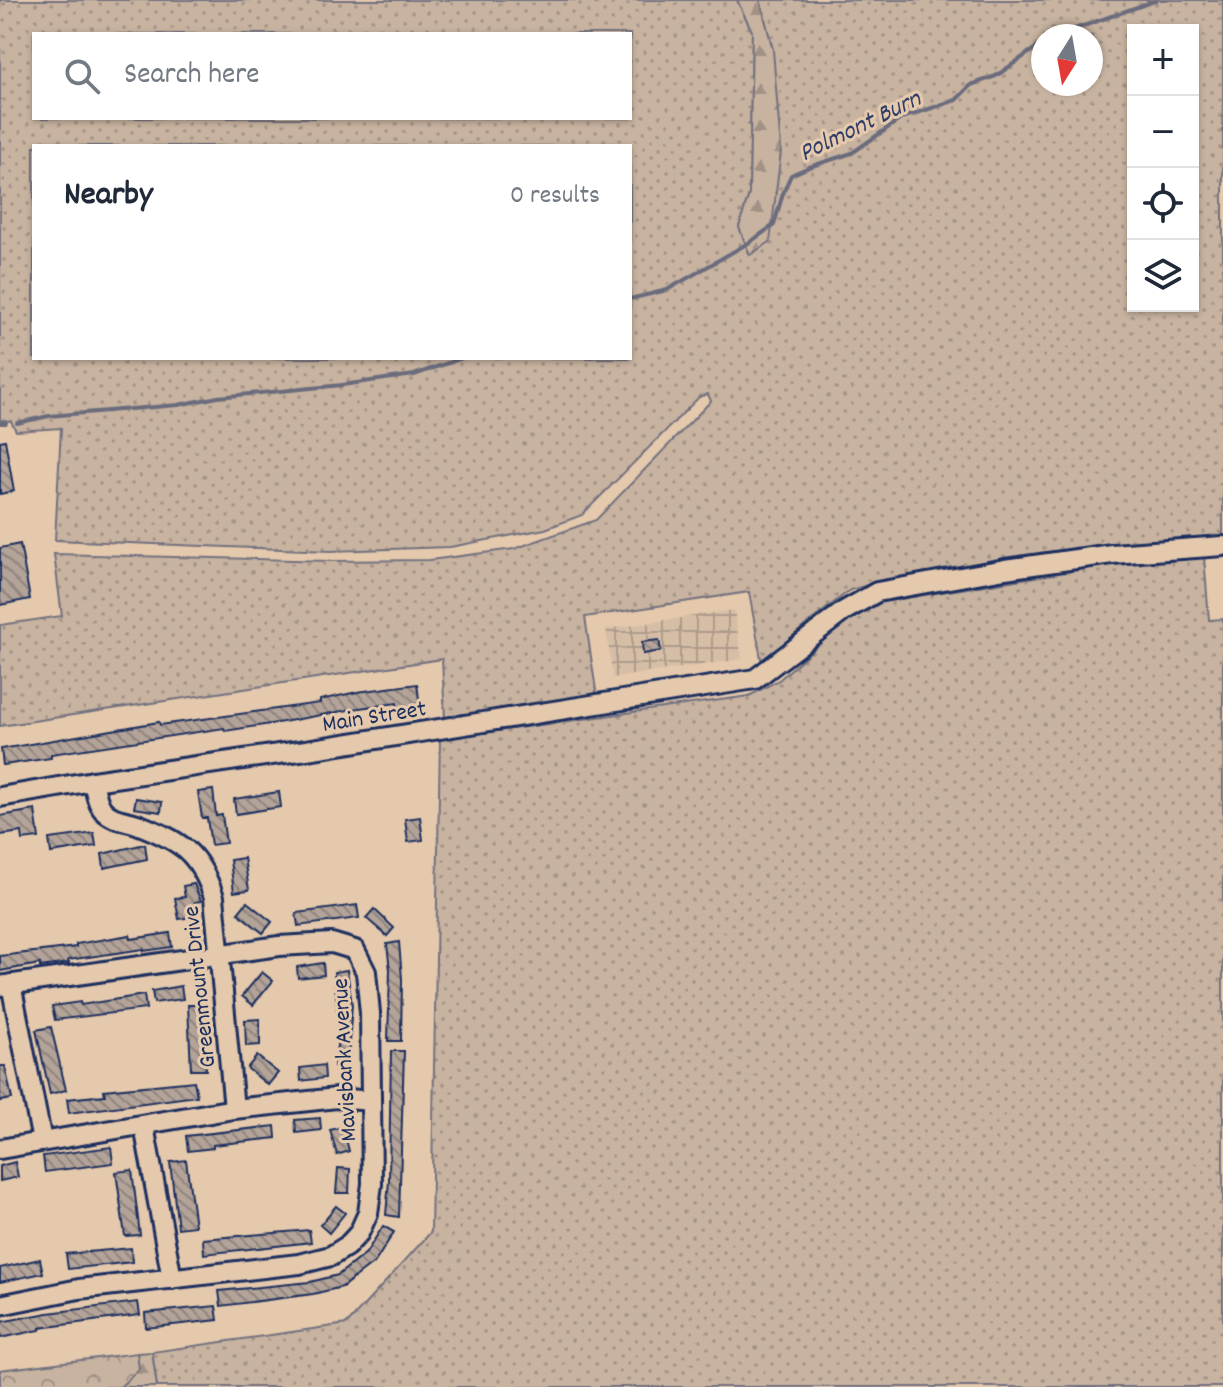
<!DOCTYPE html>
<html lang="en">
<head>
<meta charset="utf-8">
<style>
  body { margin:0; font-family:Dekko,sans-serif; background:#f6f6f7; color:#1f2937 }
  .controls { position:absolute; right:24px; top:24px; display:grid; overflow:hidden; border-radius:0px; box-shadow:0 2px 6px #0004 }
  .controls button { width:72px; height:72px; display:grid; place-items:center; padding:0; border:0; border-bottom:2px solid #e0e1e3; background:#fff; color:#1f2937; font:40px sans-serif }
  .compass { position:absolute; left:1031px; top:24px; width:72px; height:72px; border-radius:50%; background:#fff; box-shadow:0 2px 6px #0004; rotate:191deg }
  .list { margin:0; padding:0; list-style:none }
  h2 { display:flex; justify-content:space-between; align-items:center; height:104px; margin:0; padding:0 32px; font-size:34px }
  h2 small { font-size:26px; font-weight:400; color:#747a83 }
  .icon { flex:none; width:44px; height:44px; fill:none; stroke:currentColor; stroke-width:2; stroke-linecap:round; stroke-linejoin:round }
  .map { position:relative; flex:none; width:1223px; height:1387px; overflow:hidden }
  .search { position:absolute; background:#fff; box-shadow:0 2px 6px #0004; left:32px; top:32px; width:600px; height:88px; display:flex; align-items:center; gap:20px; box-sizing:border-box; padding:0 28px; border-radius:0px; color:#747a83; font-size:30px }
  .panel { position:absolute; background:#fff; box-shadow:0 2px 6px #0004; left:32px; top:144px; width:600px; height:216px; border-radius:0px }
  .map>svg:first-child { display:block }
  .industrial { fill:url(#industrial-grid) }
  .grass { fill:url(#grass-dots); stroke:#72717f; stroke-width:2; fill-rule:evenodd }
  .forest { fill:url(#forest-firs); stroke:#72717f; stroke-width:2 }
  .park { fill:url(#park-crowns); stroke:#72717f; stroke-width:2 }
  .lines { fill:none; stroke-linecap:round; stroke-linejoin:round }
  .stream { stroke:#6b6c7d; stroke-width:4 }
  .building { fill:url(#building-back-hatch); stroke:#1b2f5e; stroke-width:2 }
  .minor-casing { stroke:#1b2f5e; stroke-width:24 }
  .minor { stroke:#e5c9ac; stroke-width:18 }
  .labels { text-anchor:middle; stroke-width:6; stroke-linejoin:round; paint-order:stroke }
  .street-label { font-size:24px; fill:#1b2f5e; stroke:#e5c9ac }
  .water-label { font-size:26px; font-style:italic; fill:#2f3e66; stroke:#e5c9ac }
</style>
</head>
<body>
<div class="map">
<svg width="1223" height="1387" viewBox="0 0 1223 1387">
  <defs>
    <pattern id="industrial-grid" width="8" height="8" patternUnits="userSpaceOnUse" patternTransform="scale(2)"><rect width="8" height="8" fill="#d6bea6"/><path d="M0 4h8M4 0v8" fill="none" stroke="#ad9b8a"/></pattern>
    <pattern id="grass-dots" width="8" height="8" patternUnits="userSpaceOnUse" patternTransform="scale(2)"><rect width="8" height="8" fill="#c8b3a0"/><path d="M2 2h.1M6 6h.1" fill="none" stroke="#a29286" stroke-width="1.8" stroke-linecap="round"/></pattern>
    <pattern id="forest-firs" width="22" height="20" patternUnits="userSpaceOnUse" patternTransform="scale(2)"><rect width="22" height="20" fill="#c8b3a0"/><path d="M5 1l3.5 6h-7zM16 11l3.5 6h-7z" fill="#a29286"/></pattern>
    <pattern id="park-crowns" width="20" height="18" patternUnits="userSpaceOnUse" patternTransform="scale(2)"><rect width="20" height="18" fill="#c8b3a0"/><path d="M2 6a3 3 0 1 1 6 0M12 15a3 3 0 1 1 6 0" fill="none" stroke="#a29286"/></pattern>
    <pattern id="building-back-hatch" width="6" height="6" patternUnits="userSpaceOnUse" patternTransform="scale(2)"><rect width="6" height="6" fill="#b3a398"/><path d="M-1 5l2 2M0 0l6 6M5-1l2 2" fill="none" stroke="#91857f"/></pattern>
  </defs>
  <rect width="100%" height="100%" fill="#e5c9ac"/>
  <filter id="ink" filterUnits="userSpaceOnUse"><feTurbulence type="fractalNoise" baseFrequency=".0125" numOctaves="2"/><feDisplacementMap in="SourceGraphic" scale="16" xChannelSelector="R" yChannelSelector="G"/><feConvolveMatrix kernelMatrix="1 2 1 2 8 2 1 2 1" color-interpolation-filters="sRGB"/></filter>
  <g filter="url(#ink)">
    <path class="industrial" d="M734 610 742 659 613 678 606 629Z"/>
    <g class="grass">
      <path d="M0 0H737L752 31 749 194 739 227 750 255 773 50 760 0H1223V535L1099 545 894 578 850 590 802 628 762 664 749 592 585 617 597 697 445 719 442 659 0 726V625L62 616 54 554 331 561 430 560 514 549 596 520 711 401 708 394 699 397 582 515 545 529 450 547 330 551 55 540 61 428 16 431 11 421 0 420ZM1133 30H1193V306H1133ZM34 34H630V118H34ZM1043 36H1091V84H1043ZM34 146H630V358H34Z"/>
      <path d="M1204 556 1209 620 1223 619V1387H157L152 1352 347 1324 431 1232 440 739 749 696 779 680 849 617 881 602 1109 565Z"/>
    </g>
    <g class="forest">
      <path d="M737 0H760L773 50 781 151 770 242 750 255 739 227 749 194 752 31Z"/>
      <path d="M152 1352 157 1387H120L139 1369 137 1353Z"/>
    </g>
    <path class="park" d="M137 1353 139 1369 120 1387H0V1370Z"/>
    <g class="lines">
      <g class="stream">
        <path d="M1055 36 1157 0"/>
        <path d="M630 299 667 290 750 242 774 225 783 193 791 175 809 167 852 153 902 118 956 100 971 85 996 76 1043 43"/>
        <path d="M0 423H6"/>
        <path d="M17 423 49 416 178 405 218 397 342 385 414 375 462 358"/>
      </g>
    </g>
    <g class="building">
      <path d="M5 440 14 491 0 494V441Z"/>
      <path d="M20 544 30 599 0 605V548Z"/>
      <path d="M659 640 661 651 643 654 642 642Z"/>
      <path d="M417 684 420 706 398 709 397 703 359 708 283 722 225 731 224 728 51 754V758L3 765 1 749 159 722 160 725 320 703V700L357 692Z"/>
      <path d="M213 790 216 816 222 815 226 843 211 845 207 818H202L198 792Z"/>
      <path d="M279 792 281 807 236 814 234 799Z"/>
      <path d="M136 798 162 802 161 812 134 808Z"/>
      <path d="M35 810 39 838 23 840 22 832 0 835V816Z"/>
      <path d="M420 817 423 840 408 842 405 819Z"/>
      <path d="M94 833 96 846 51 853 49 839Z"/>
      <path d="M145 844 147 859 104 868 102 854Z"/>
      <path d="M244 858 249 890 234 892 230 860Z"/>
      <path d="M194 884 201 901 195 902 197 916 179 919 175 898 185 897 183 886Z"/>
      <path d="M247 902 272 922 263 933 238 913Z"/>
      <path d="M357 905 359 918 298 926 296 913Z"/>
      <path d="M374 909 394 928 387 936 366 918Z"/>
      <path d="M170 933 172 947 144 951 143 949 68 960 69 963 40 967V964L0 971V956L76 947V944L130 935 131 939Z"/>
      <path d="M399 942 402 979 401 1041H388L390 970 387 944Z"/>
      <path d="M323 963 324 975 298 978 297 967Z"/>
      <path d="M347 970 352 1005 347 1068 334 1066 339 1032 334 972Z"/>
      <path d="M262 972 273 981 253 1005 242 996Z"/>
      <path d="M181 986 183 999 154 1003 152 991Z"/>
      <path d="M144 995 146 1009 55 1020 52 1006 80 1002 81 1005Z"/>
      <path d="M188 1005H203L206 1070H191Z"/>
      <path d="M260 1019V1045L246 1046 245 1020Z"/>
      <path d="M51 1027 66 1090 50 1094 36 1030Z"/>
      <path d="M391 1051H404L399 1217 386 1215 389 1181Z"/>
      <path d="M257 1056 278 1073 268 1085 247 1068Z"/>
      <path d="M324 1065 325 1078 301 1081 300 1068Z"/>
      <path d="M0 1066H5L12 1099 0 1101Z"/>
      <path d="M194 1081 197 1096 69 1113 67 1099 105 1095 104 1090Z"/>
      <path d="M320 1118 321 1130 296 1133 295 1120Z"/>
      <path d="M275 1126 276 1138 213 1145V1148L188 1151 186 1136Z"/>
      <path d="M343 1127 349 1151 337 1155 330 1130Z"/>
      <path d="M111 1147 113 1163 45 1172 43 1156Z"/>
      <path d="M186 1160 195 1226 178 1228 170 1162Z"/>
      <path d="M15 1162 18 1177 0 1181V1166Z"/>
      <path d="M338 1168 350 1169 349 1193H336Z"/>
      <path d="M132 1170 140 1235 125 1236 116 1172Z"/>
      <path d="M336 1206 345 1213 329 1233 320 1225Z"/>
      <path d="M383 1226 394 1232 375 1262 342 1287 313 1294 221 1306 219 1291 310 1282 338 1275 366 1253Z"/>
      <path d="M309 1230 311 1242 204 1254 203 1239Z"/>
      <path d="M131 1248 132 1262 68 1269 66 1254Z"/>
      <path d="M40 1259 43 1273 0 1282V1268Z"/>
      <path d="M138 1302 140 1315 40 1328V1330L0 1338V1322L48 1313Z"/>
      <path d="M216 1306 218 1320 146 1328 145 1313Z"/>
    </g>
    <g class="lines">
      <g class="minor-casing">
        <g id="minor">
          <path d="M93 781C95 790 97 803 103 810 114 821 123 819 137 824 181 841 199 852 214 897L234 1109"/>
          <path d="M0 797 93 781 313 749 755 679 844 611 877 592 1005 569 1112 554 1223 546"/>
          <path d="M11 984 42 1141"/>
          <path d="M0 986 279 946 332 943 355 950 366 972 370 1013 372 1184 368 1213 359 1233 347 1246 331 1256 299 1264 79 1289 0 1305"/>
          <path d="M144 1126 172 1279"/>
          <path d="M0 1149 234 1109 337 1098 371 1101"/>
        </g>
      </g>
      <use href="#minor" class="minor"/>
    </g>
  </g>
  <g class="labels">
    <g class="street-label">
      <text transform="translate(374 715) rotate(-9)" y="8">Main Street</text>
      <text transform="translate(198 987) rotate(-96)" y="8">Greenmount Drive</text>
      <text transform="translate(343 1060) rotate(-93)" y="8">Mavisbank Avenue</text>
    </g>
    <g class="water-label">
      <text transform="translate(859 124) rotate(-26)" y="9">Polmont Burn</text>
    </g>
  </g>
</svg>
<div class="controls">
<button>+</button>
<button>−</button>
<button><svg class="icon" aria-label="locate" viewBox="0 0 24 24"><circle cx="12" cy="12" r="6"/><path d="M12 2v4M12 18v4M2 12h4M18 12h4"/></svg></button>
<button><svg class="icon" aria-label="layers" viewBox="0 0 24 24"><path d="M12 4l9 5-9 5-9-5zM3 14l9 5 9-5"/></svg></button>
</div>
<svg class="compass" viewBox="-18 -18 36 36"><path d="M0-13l5 13h-10z" fill="#e53935"/><path d="M0 13l5-13h-10z" fill="#747a83"/></svg>
<div class="search"><svg class="icon" aria-label="search" viewBox="0 0 24 24"><circle cx="10" cy="10" r="6"/><path d="M15 15l6 6"/></svg>Search here</div>
<section class="panel">
<h2>Nearby<small>0 results</small></h2>
<ul class="list">
</ul>
</section>
</div>
</body>
</html>
